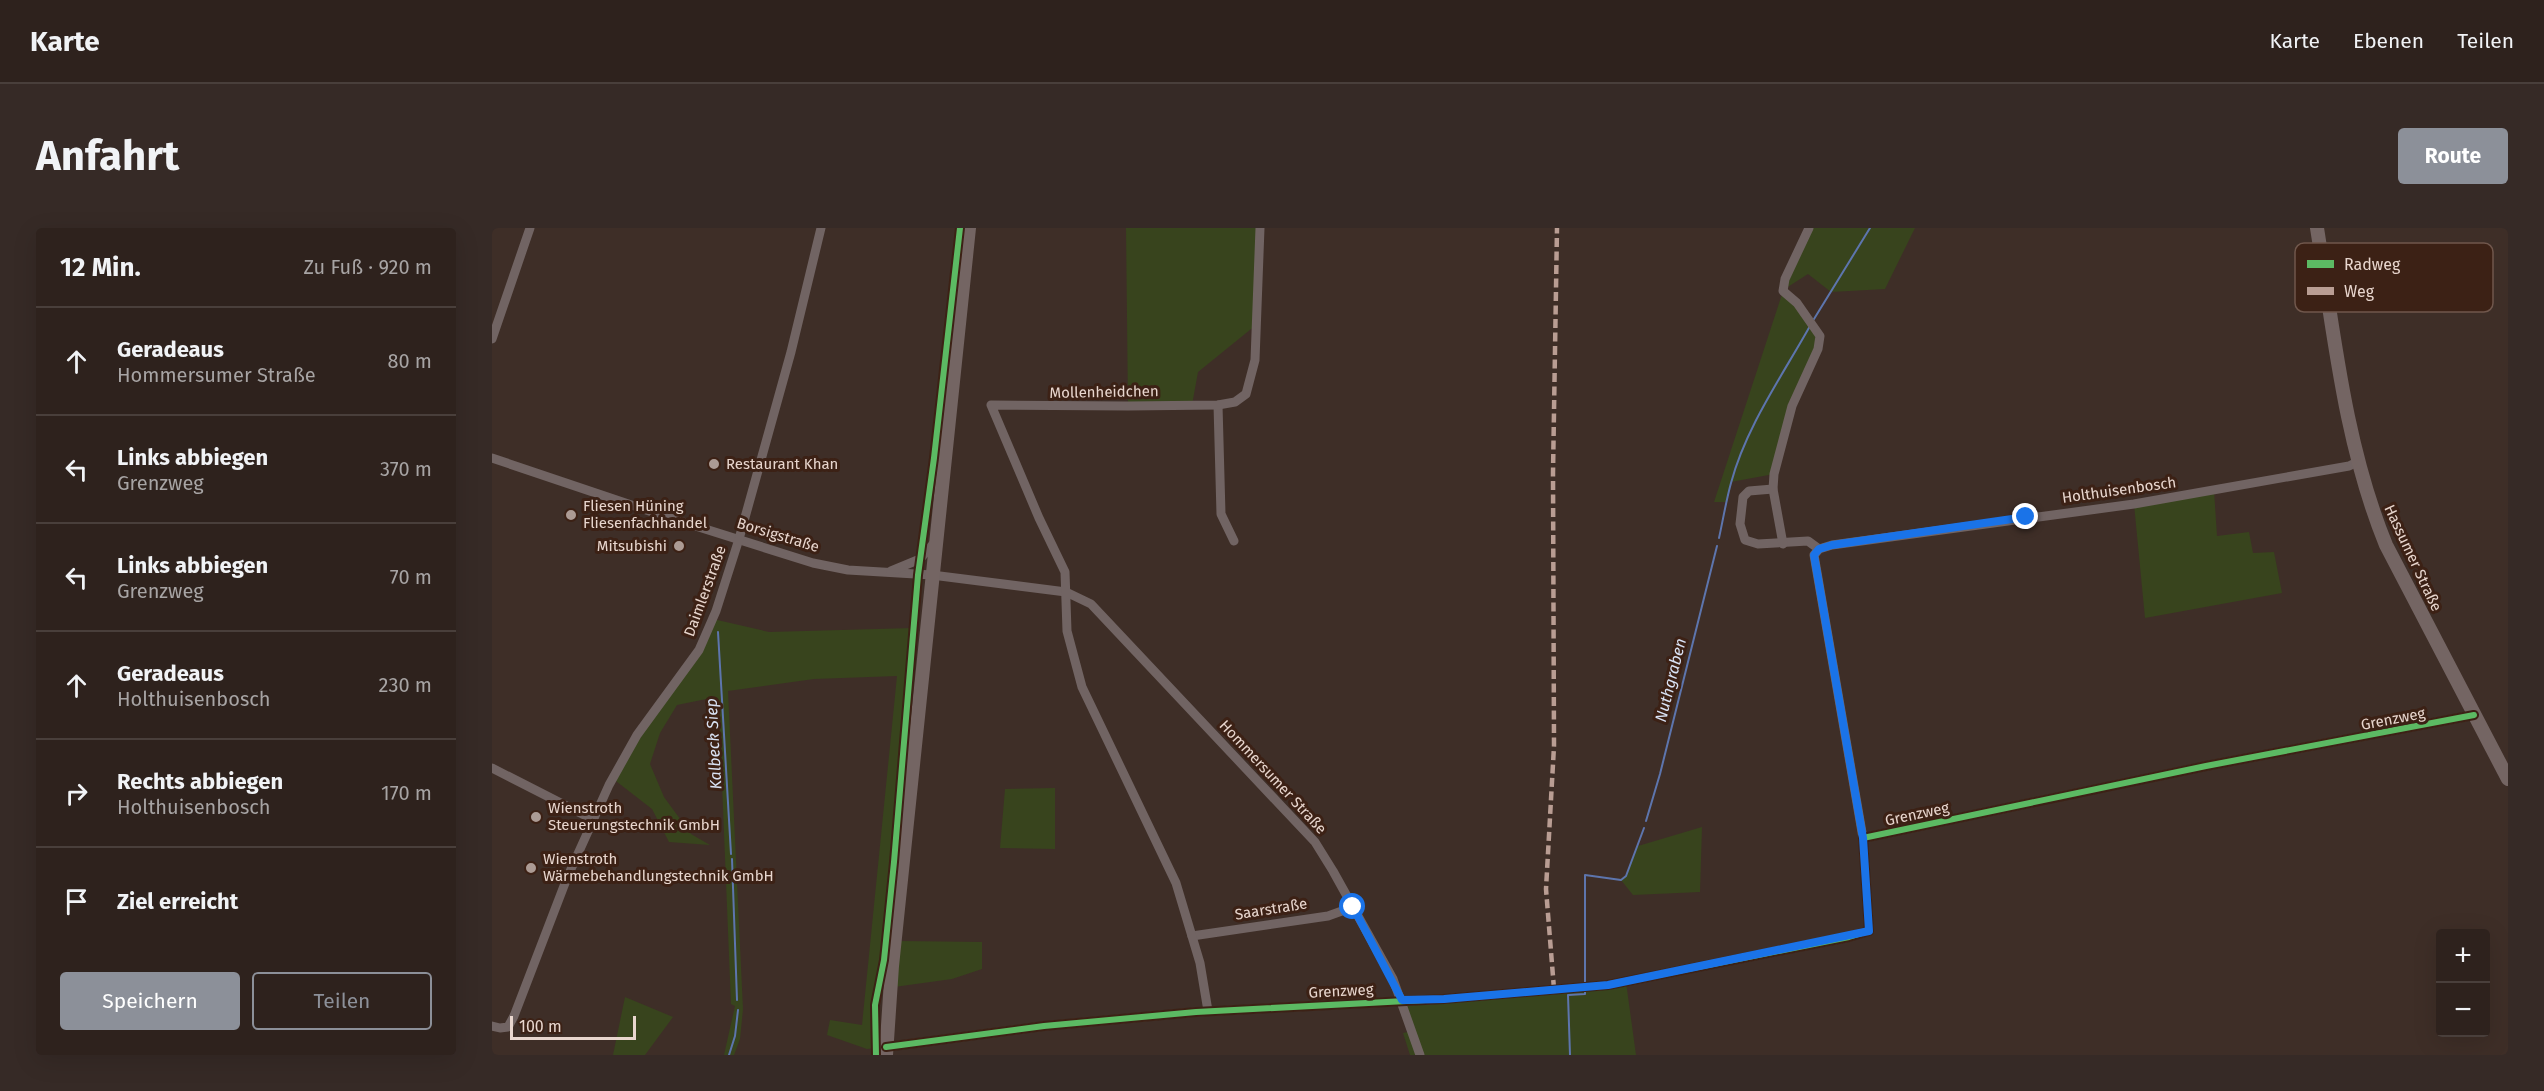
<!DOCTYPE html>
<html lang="de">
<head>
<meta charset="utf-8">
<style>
  body { margin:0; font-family:"Fira Sans",sans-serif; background:#362a26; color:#f1f3f6 }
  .controls { position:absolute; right:18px; bottom:18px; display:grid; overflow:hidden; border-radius:6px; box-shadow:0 6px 24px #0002 }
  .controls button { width:54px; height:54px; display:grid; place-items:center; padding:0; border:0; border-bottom:2px solid #493f3b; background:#2e221d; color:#f1f3f6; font:30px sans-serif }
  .scale { position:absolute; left:18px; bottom:15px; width:126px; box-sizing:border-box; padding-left:6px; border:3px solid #e8d6ce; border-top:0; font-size:16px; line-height:21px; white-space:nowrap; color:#e8d6ce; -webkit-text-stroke:4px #3c2115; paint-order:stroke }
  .stop { position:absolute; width:18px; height:18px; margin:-14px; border:4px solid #1a73e8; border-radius:50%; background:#fff }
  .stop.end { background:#1a73e8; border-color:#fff; box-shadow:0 2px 6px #0008 }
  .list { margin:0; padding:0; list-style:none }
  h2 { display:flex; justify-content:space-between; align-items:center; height:78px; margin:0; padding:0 24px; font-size:26px }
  h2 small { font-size:20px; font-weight:400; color:#a7a4a4 }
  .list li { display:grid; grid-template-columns:39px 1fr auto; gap:18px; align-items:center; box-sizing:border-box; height:108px; padding:0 24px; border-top:2px solid #493f3b }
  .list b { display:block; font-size:22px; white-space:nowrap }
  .list p { margin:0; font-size:20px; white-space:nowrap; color:#a7a4a4 }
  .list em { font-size:20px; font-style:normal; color:#a7a4a4 }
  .actions { display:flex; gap:12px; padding:18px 24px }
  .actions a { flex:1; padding:14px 0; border:2px solid #8c9099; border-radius:6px; text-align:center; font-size:21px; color:#8c9099 }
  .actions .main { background:#8c9099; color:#fff }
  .icon { flex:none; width:33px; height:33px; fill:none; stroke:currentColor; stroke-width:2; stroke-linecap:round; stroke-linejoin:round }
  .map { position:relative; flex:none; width:2016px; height:827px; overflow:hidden; border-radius:6px }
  header { display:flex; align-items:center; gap:36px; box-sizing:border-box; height:84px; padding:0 30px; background:#2e221d; border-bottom:2px solid #493f3b }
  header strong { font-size:28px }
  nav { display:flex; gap:33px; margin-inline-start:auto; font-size:21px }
  .intro { display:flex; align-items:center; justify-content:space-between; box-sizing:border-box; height:144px; padding:0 36px }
  h1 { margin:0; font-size:42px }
  .button { padding:15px 27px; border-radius:6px; background:#8c9099; color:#fff; font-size:21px; font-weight:700 }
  main { display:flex; gap:36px; padding:0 36px }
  aside { flex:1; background:#2e221d; border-radius:6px; box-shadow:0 6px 24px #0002 }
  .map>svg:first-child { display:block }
  .green { fill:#38441d }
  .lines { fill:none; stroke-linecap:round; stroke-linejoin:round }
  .stream { stroke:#5d75ad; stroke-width:2 }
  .street { stroke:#716463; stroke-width:9 }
  .secondary { stroke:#746563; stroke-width:14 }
  .quiet { stroke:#b99d93; stroke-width:4.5; stroke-dasharray:9 4.5; stroke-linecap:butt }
  .cycleway-casing { stroke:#3c2115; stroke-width:10 }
  .cycleway { stroke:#5cba63; stroke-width:6 }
  .route { stroke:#1a73e8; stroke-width:8 }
  .poi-dot { fill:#ac9b94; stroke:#3c2115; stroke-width:2 }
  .labels { text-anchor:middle; stroke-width:6; stroke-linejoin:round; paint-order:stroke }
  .street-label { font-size:15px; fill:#e8d6ce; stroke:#3c2115 }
  .poi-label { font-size:15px; fill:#e8d6ce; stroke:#3c2115; text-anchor:start }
  .water-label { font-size:16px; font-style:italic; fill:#d9e2f4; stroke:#3c2115 }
  .key { fill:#3c2115; stroke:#70574c; stroke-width:1.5 }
  .key-label { font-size:16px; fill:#e8d6ce }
</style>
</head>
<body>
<header>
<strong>Karte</strong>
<nav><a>Karte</a><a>Ebenen</a><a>Teilen</a></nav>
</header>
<div class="intro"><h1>Anfahrt</h1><a class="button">Route</a></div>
<main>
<aside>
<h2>12 Min.<small>Zu Fuß · 920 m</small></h2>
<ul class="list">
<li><svg class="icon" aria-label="ahead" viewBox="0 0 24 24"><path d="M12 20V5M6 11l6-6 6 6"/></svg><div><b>Geradeaus</b><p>Hommersumer Straße</p></div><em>80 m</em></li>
<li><svg class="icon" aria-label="left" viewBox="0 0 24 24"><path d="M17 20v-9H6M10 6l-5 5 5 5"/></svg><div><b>Links abbiegen</b><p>Grenzweg</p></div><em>370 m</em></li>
<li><svg class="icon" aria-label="left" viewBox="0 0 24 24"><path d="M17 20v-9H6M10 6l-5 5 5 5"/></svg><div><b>Links abbiegen</b><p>Grenzweg</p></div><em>70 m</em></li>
<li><svg class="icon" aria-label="ahead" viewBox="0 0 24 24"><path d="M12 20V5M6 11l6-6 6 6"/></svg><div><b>Geradeaus</b><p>Holthuisenbosch</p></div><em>230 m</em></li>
<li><svg class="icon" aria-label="right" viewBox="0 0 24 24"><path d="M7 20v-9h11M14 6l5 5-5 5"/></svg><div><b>Rechts abbiegen</b><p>Holthuisenbosch</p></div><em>170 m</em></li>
<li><svg class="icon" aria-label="arrive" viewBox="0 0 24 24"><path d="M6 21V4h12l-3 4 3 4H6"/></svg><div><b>Ziel erreicht</b></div></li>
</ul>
<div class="actions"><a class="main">Speichern</a><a>Teilen</a></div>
</aside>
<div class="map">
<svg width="2016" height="827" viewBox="0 0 2016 827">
  <rect width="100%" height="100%" fill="#3e2e27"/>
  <g class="green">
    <path d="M634 0H768L764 97 706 144 700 177 636 178Z"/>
    <path d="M1317 0H1423L1393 61 1339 64 1316 46 1291 62 1328 108 1300 178 1282 246 1239 254 1234 274H1222L1291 63Z"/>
    <path d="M1722 262 1725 308 1757 304 1761 325 1782 324 1790 365 1653 390 1642 276Z"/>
    <path d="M221 391 277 404 422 400 402 634 392 732 383 777 384 820 375 821 335 807 338 792 370 797 405 448 322 451 236 463 251 781 248 811 242 827H232L243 778 239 776 228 507 224 469 185 477 168 505 158 536 172 569 199 606 218 617 177 614 160 581 120 550 186 452Z"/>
    <path d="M563 560V621L508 620 513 561Z"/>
    <path d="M1210 599 1208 664 1141 667 1129 652 1134 648 1146 618Z"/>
    <path d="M407 713 490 714V741L460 751 402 759Z"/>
    <path d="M1134 754 1144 827H918L911 805 920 803 910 772Z"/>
    <path d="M133 769 181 789 153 827H121Z"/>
  </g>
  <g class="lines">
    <g class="stream">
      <path d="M1322 91 1378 0"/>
      <path d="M1227 310C1231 292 1234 273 1239 255 1254 199 1290 148 1318 98"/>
      <path d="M226 404 239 626"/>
      <path d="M1154 593 1168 546 1225 318"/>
      <path d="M240 631 245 772"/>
      <path d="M1093 755V647L1129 652 1134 648 1152 600"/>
      <path d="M237 827 243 808 246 782"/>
      <path d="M1078 827 1076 767 1093 766V762"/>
    </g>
    <g class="street">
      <path d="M0 111 38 0"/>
      <path d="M726 177 729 286 742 313"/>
      <path d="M0 230 175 289 321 335 356 342 440 347 574 364 599 376 823 614 841 643 901 751 928 827"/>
      <path d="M1281 261 1257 263 1251 269 1248 296 1253 312 1266 316 1316 313 1327 321"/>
      <path d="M1291 316 1281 261 1282 246 1300 178 1326 121 1328 108 1305 75 1291 63 1293 51 1317 0"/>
      <path d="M399 343 428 331 443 314"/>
      <path d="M0 540 102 592"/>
      <path d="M1371 610 1322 327 1327 321 1340 317 1642 276 1857 238 1865 234"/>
      <path d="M700 708 836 688 861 679"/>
      <path d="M716 783 708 735 684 655 590 459 575 403 573 344 547 290 499 177 636 178 726 177 743 174 754 166 763 132 768 0"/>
      <path d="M0 798 8 800 16 799 22 788 75 650 117 557 145 507 207 422 224 383 247 311 299 124 329 0"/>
      <path d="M394 819 552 798 704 784 952 771 1116 757 1357 709 1377 703 1371 610 1714 538 1982 487"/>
    </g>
    <g class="secondary">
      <path d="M1825 0C1842 106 1853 217 1894 317L2016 551"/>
      <path d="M394 827 400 738 477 0"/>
    </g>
    <path class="quiet" d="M1062 761 1054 661 1062 518 1061 245 1065 0"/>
    <g class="cycleway-casing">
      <g id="cycleway">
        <path d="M394 819 552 798 704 784 952 771 1116 757 1357 709 1377 703 1371 610 1714 538 1982 487"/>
        <path d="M384 827 383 777 392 732 402 634 426 347 442 230 468 0"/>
      </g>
    </g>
    <use href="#cycleway" class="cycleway"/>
  </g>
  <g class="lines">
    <path class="route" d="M861 679 910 772 952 771 1116 757 1377 703 1371 610 1322 327 1327 321 1340 317 1534 289"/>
  </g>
  <g class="poi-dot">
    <circle cx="222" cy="236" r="6"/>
    <circle cx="79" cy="287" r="6"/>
    <circle cx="187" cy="318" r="6"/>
    <circle cx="44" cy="589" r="6"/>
    <circle cx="39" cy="640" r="6"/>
  </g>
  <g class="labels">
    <g class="street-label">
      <text transform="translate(612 164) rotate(-1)" y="5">Mollenheidchen</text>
      <text transform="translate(1627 262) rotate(-8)" y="5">Holthuisenbosch</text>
      <text transform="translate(286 307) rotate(17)" y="5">Borsigstraße</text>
      <text transform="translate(1921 330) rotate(65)" y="5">Hassumer Straße</text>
      <text transform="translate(213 363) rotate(-70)" y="5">Daimlerstraße</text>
      <text transform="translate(1901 491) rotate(-11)" y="5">Grenzweg</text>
      <text transform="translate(781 549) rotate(47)" y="5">Hommersumer Straße</text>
      <text transform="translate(1425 586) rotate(-12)" y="5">Grenzweg</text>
      <text transform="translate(779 681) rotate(-9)" y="5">Saarstraße</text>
      <text transform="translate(849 763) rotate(-3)" y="5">Grenzweg</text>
    </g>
    <g class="poi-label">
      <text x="234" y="241">Restaurant Khan</text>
      <text x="91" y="283">Fliesen Hüning<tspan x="91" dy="17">Fliesenfachhandel</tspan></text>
      <text x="175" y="323" text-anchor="end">Mitsubishi</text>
      <text x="56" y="585">Wienstroth<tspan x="56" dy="17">Steuerungstechnik GmbH</tspan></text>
      <text x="51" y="636">Wienstroth<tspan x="51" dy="17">Wärmebehandlungstechnik GmbH</tspan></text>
    </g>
    <g class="water-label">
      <text transform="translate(1178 452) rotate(-76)" y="6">Nuthgraben</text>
      <text transform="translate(221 516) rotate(-93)" y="6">Kalbeck Siep</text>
    </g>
  </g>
  <rect x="1803" y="15" width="198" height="69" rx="9" class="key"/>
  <rect x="1815" y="32" width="27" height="8" fill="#5cba63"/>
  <rect x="1815" y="59" width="27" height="8" fill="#b99d93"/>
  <g class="key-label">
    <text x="1852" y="42">Radweg</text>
    <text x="1852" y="69">Weg</text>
  </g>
</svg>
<div class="controls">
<button>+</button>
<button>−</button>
</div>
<div class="scale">100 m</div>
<div class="stop" style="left:861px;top:679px"></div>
<div class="stop end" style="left:1534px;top:289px"></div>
</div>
</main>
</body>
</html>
